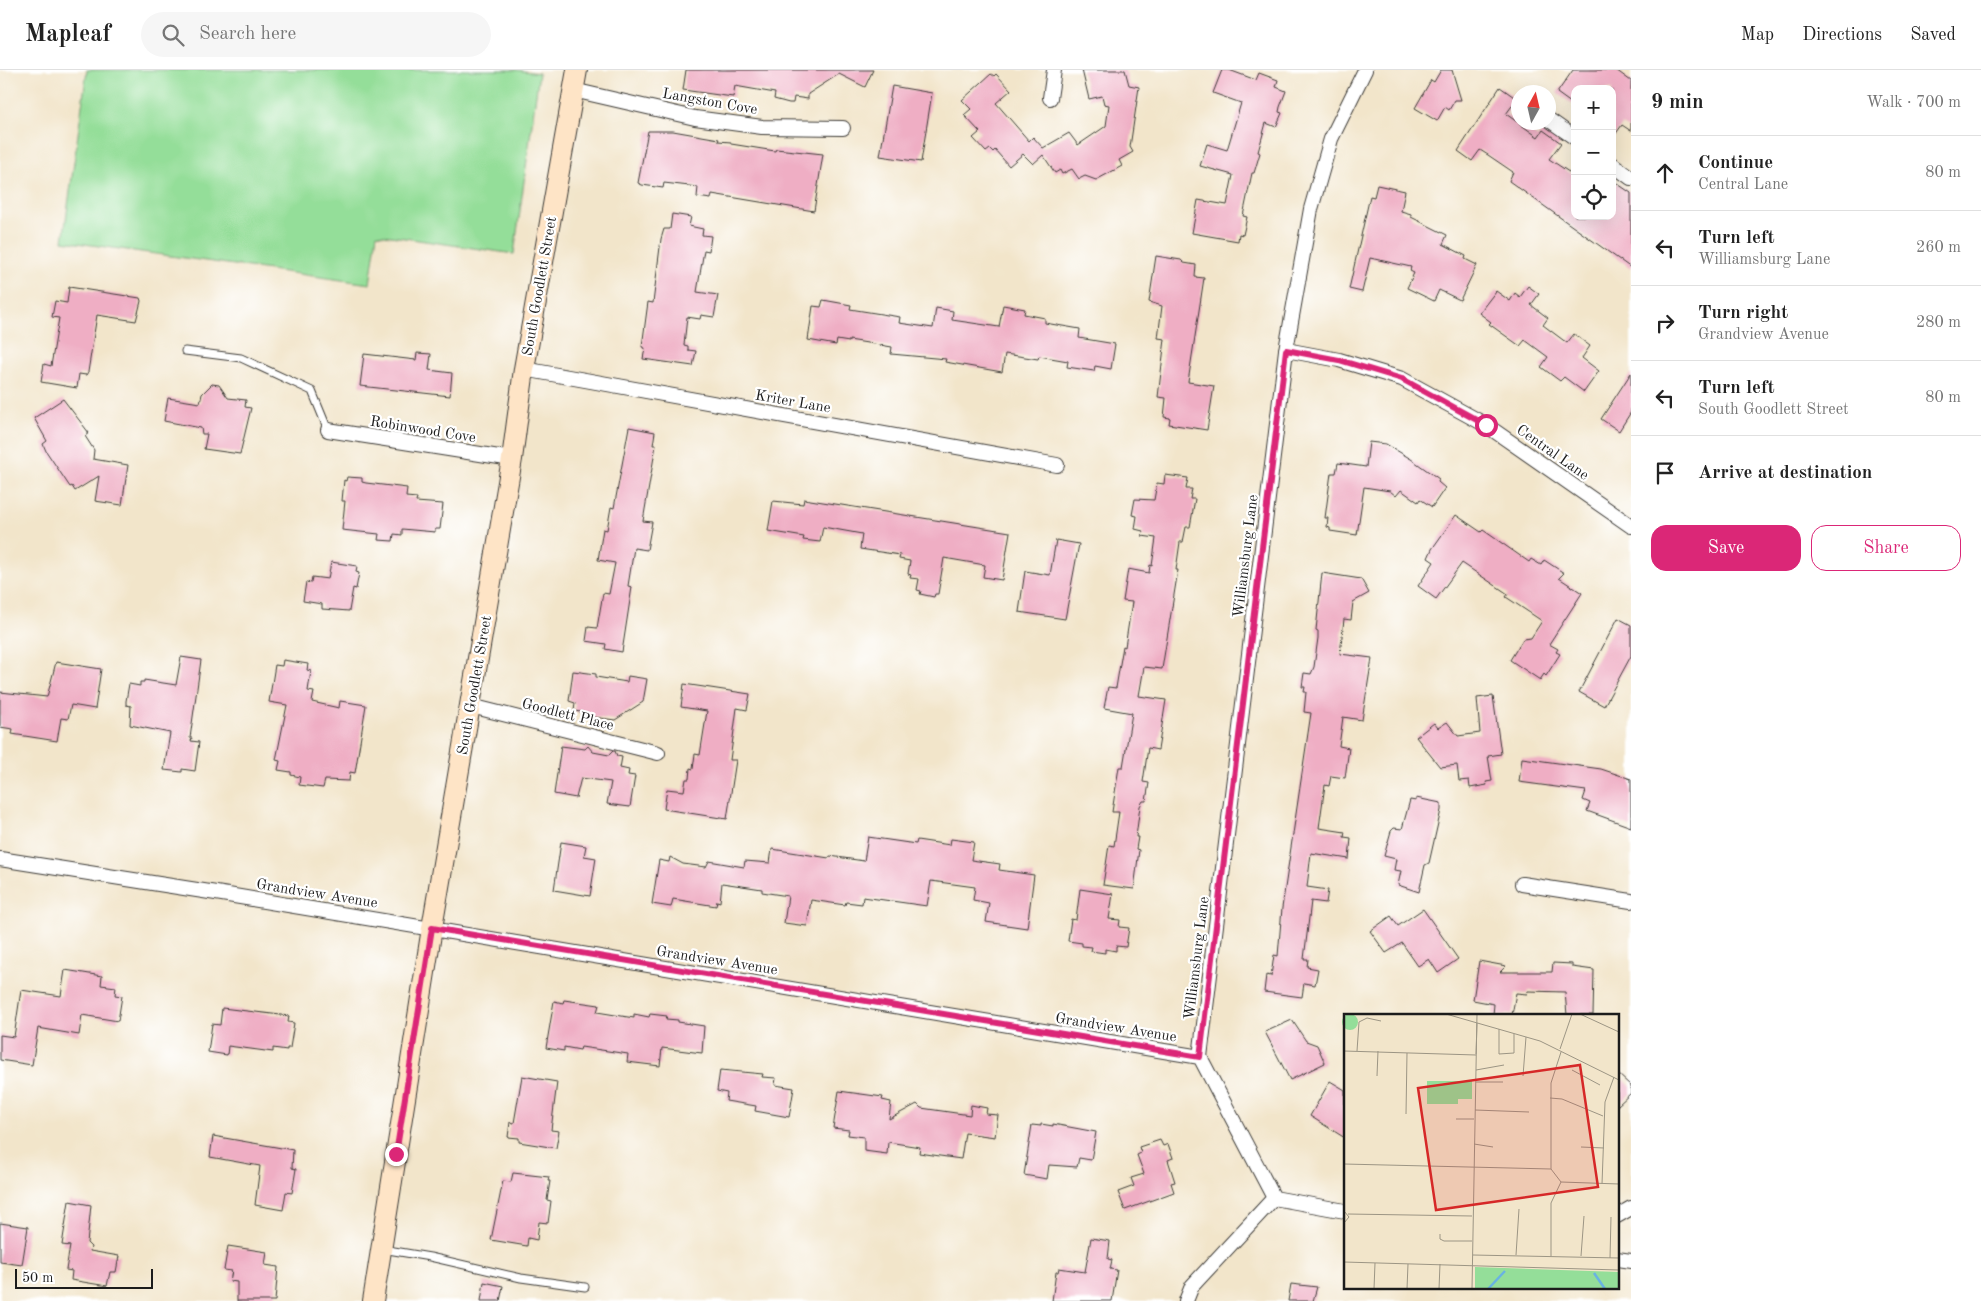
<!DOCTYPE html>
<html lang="en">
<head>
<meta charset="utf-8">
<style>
  body { margin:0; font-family:"Old Standard TT",serif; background:#f6f6f6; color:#222 }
  .controls { position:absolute; right:15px; top:15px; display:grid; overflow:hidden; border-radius:10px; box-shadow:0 5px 20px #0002 }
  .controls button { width:45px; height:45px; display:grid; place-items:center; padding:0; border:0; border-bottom:1px solid #e0e0e0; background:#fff; color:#222; font:25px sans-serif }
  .compass { position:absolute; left:1511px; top:15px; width:45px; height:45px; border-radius:50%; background:#fff; box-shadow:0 5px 20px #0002; rotate:8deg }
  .scale { position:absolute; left:15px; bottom:12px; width:138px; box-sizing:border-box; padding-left:5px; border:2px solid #1c1c1c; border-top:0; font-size:14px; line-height:18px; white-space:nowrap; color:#1c1c1c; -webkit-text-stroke:4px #fff; paint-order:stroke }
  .stop { position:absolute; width:15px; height:15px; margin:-11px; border:4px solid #db2777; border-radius:50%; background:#fff }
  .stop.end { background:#db2777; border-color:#fff; box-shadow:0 1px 5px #0008 }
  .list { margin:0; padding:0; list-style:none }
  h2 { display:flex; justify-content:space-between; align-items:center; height:65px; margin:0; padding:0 20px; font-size:21px }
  h2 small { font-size:16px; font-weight:400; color:#767676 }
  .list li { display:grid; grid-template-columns:32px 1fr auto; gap:15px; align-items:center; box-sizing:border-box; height:75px; padding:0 20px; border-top:1px solid #e0e0e0 }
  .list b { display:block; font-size:19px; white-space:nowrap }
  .list p { margin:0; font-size:16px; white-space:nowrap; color:#767676 }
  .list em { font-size:16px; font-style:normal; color:#767676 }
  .actions { display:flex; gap:10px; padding:15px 20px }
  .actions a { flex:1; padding:11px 0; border:1px solid #db2777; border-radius:15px; text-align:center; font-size:18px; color:#db2777 }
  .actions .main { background:#db2777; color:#fff }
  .icon { flex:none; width:28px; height:28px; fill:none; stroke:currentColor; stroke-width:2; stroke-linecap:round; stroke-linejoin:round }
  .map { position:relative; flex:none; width:1631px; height:1231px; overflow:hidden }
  header { display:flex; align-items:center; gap:30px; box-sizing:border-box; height:70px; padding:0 25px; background:#fff; border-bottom:1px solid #e0e0e0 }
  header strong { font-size:24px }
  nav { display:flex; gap:28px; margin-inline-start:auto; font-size:18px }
  .search { width:350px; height:45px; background:#f6f6f6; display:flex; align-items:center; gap:12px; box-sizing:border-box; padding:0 18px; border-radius:28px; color:#767676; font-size:19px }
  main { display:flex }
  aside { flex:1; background:#fff }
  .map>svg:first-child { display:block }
  .green { fill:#94de99; stroke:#587d5a }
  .building { fill:#efaec4 }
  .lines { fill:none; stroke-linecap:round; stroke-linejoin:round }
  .lane-casing { stroke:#3c3a36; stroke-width:9 }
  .street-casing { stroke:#3c3a36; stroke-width:16 }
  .secondary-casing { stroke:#3c3a36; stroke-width:22 }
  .lane { stroke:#fff; stroke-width:7 }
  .street { stroke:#fff; stroke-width:14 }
  .secondary { stroke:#fee4c6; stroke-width:20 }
  .route { stroke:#db2777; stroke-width:6 }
  .labels { text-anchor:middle; stroke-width:4.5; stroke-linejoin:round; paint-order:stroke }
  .street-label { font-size:15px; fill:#1c1c1c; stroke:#fff }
  .inset-river { fill:none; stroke:#69b3e2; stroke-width:2.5 }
  .inset-road { fill:none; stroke:#9c9584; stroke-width:1 }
  .view { fill:#d62828; fill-opacity:0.15; stroke:#d62828; stroke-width:2.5 }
  .inset-edge { fill:none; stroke:#1c1c1c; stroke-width:2.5 }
</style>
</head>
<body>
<header>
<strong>Mapleaf</strong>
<div class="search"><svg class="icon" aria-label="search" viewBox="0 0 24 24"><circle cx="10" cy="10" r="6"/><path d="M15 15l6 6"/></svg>Search here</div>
<nav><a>Map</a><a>Directions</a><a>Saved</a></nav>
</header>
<main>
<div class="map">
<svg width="1631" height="1231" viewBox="0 0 1631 1231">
  <rect width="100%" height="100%" fill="#fff"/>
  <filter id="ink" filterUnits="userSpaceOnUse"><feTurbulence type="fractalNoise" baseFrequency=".02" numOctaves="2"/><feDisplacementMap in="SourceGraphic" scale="10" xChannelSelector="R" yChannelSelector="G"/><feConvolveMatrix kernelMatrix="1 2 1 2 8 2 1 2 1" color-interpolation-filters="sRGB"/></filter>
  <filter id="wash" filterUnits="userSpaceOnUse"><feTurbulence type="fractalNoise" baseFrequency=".0096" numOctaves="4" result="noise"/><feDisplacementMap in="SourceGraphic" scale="20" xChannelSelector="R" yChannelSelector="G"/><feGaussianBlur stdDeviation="1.12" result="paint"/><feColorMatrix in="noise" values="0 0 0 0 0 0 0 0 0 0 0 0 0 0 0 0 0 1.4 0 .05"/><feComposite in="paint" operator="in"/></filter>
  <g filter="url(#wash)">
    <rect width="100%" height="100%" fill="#f2e5ca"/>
    <path class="green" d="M87 0H516L539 3 514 184 377 164 370 214 63 171Z"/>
    <g id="blocks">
      <g class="building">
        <path d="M686 0H873L865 17 839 4 808 24V29L794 27 793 33H789L774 29 775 23 735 16 733 27 683 20Z"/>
        <path d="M1082 0H1125L1129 15 1139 17 1130 77 1133 82 1119 90 1122 96 1096 110 1085 106 1079 109 1072 99 1062 104 1060 100 1055 103 1043 85 1033 94 1023 84 1009 96 995 80 993 82 990 79 986 82 973 68 980 62 964 45 971 39 962 30 991 4 994 6 996 4 1011 20 996 33 1029 71 1033 67 1043 78 1069 63 1078 75 1106 56 1109 35 1104 34 1102 26 1089 29Z"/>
        <path d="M1222 0H1229L1256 10 1259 3 1278 10 1276 17 1286 21 1280 37 1279 42 1282 43 1276 57 1266 53 1258 82 1260 83 1254 103H1252L1243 146 1247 147 1243 165 1239 164 1238 171 1192 163 1198 130 1227 135 1233 105 1200 96 1207 74 1227 80 1241 33 1213 23Z"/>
        <path d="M1441 0H1452L1461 30H1455L1449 40 1445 37 1437 51 1415 38 1431 10 1434 12Z"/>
        <path d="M1573 0H1616L1631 11V61L1622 55 1612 69V19H1575V36L1557 23Z"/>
        <path d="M892 16 932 23 921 92 880 86Z"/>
        <path d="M1500 17 1517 29 1506 44 1538 67 1543 60 1561 73 1549 89 1575 106V146H1612V110L1631 123V198L1509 111 1513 102 1488 85 1480 80 1472 91 1458 81Z"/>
        <path d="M648 61H673L719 69 718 71 731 72V74L775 81 776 79 823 84 814 141 712 124 711 129 697 127 698 117 664 113 663 118 642 115 638 113Z"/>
        <path d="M1377 115 1405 121 1401 141 1411 144V147L1447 165 1443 174 1466 186 1465 189 1477 195 1460 230 1439 220 1434 231 1407 218 1414 203 1410 201 1411 197 1370 188 1362 222 1349 219 1370 126 1374 127Z"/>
        <path d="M672 144 691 147 689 156 703 159 702 165 711 166 709 181 704 180 697 222 718 225 714 247 701 245 700 249 687 247 684 275 688 276V280L696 281 693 296 643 289 645 278 642 277 648 232 653 233 661 169 664 159H670Z"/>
        <path d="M1156 186 1181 190 1184 193 1196 195 1195 207 1204 208 1188 312 1214 316 1207 360 1169 354 1170 348 1164 347 1166 328 1158 327 1165 269 1158 268 1162 236 1149 232Z"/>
        <path d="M1528 216 1539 224 1531 235 1548 248 1543 255 1567 273 1574 264 1590 276 1582 288 1599 301 1584 322 1564 307 1560 311 1541 297 1548 287 1525 270 1520 276 1489 254 1491 252 1479 243 1496 221 1510 231 1515 223 1520 227Z"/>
        <path d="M69 217 140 228 141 231 136 251 97 245 88 302 86 305 79 304 77 318 41 312 44 294 51 296 59 248 52 247 55 231 67 233Z"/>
        <path d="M823 230 851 235 850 239 900 247 899 253 933 258 936 238 953 241 952 250 999 257 1003 235 1025 239 1024 244 1045 248V253L1080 259 1079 268 1115 274 1111 299 1095 296 1094 301 1067 297 1068 291 1039 286 1038 289 1005 284 1002 302 945 292 946 289 891 284 892 277 849 270V272L837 270 836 275 808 270 813 236 821 237Z"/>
        <path d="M417 283 431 284 429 300 452 303 450 326 360 316 364 284 416 290Z"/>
        <path d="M1631 303V342L1619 361 1601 349Z"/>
        <path d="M212 314 219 315 228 328 246 330 245 337 251 338 240 384 204 379 207 364H202L201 358 164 351 168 328 200 333 202 324Z"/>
        <path d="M63 329 89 363 85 366 94 380 93 389 128 395 122 435 95 431 99 406 75 421 72 416 70 417 46 381 43 374 47 371 34 348Z"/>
        <path d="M629 357 655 362 653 375H656L643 451 652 452 647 480 634 478 628 516 632 517 622 582 605 579 606 574 586 571 588 557 597 558 603 523 609 524 615 493 598 490 603 459 607 460 611 437 614 438Z"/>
        <path d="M1369 372 1386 374 1411 389 1439 409 1438 412 1445 418 1432 437 1420 429 1418 432 1401 420 1396 426 1390 421 1364 417 1357 465 1330 461V458L1327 457 1328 448H1325L1331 403H1336L1338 393 1366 397Z"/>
        <path d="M1165 405 1188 408 1186 419H1192L1190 429H1195L1190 457H1186L1183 472H1180L1176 500H1178L1162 599 1144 597 1139 626 1166 630 1158 680 1148 678 1143 712 1149 713 1146 731H1143L1140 736 1136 767H1138L1136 779 1139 780 1134 819 1103 815 1109 775 1114 776 1119 742H1112L1119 697H1123L1132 643 1104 638 1108 617 1116 618 1123 576 1125 577 1132 532 1123 531 1128 499 1149 503 1150 495 1152 496 1156 468 1142 466 1143 461 1135 459 1137 446 1132 445 1135 429 1154 430 1157 413 1164 414Z"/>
        <path d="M347 407 362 408V412L366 413 407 418 406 427 417 428 416 432 443 434 440 459H435V462L402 459V465L394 464 393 471 378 470 379 464 342 460 345 431H342L344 410 346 411Z"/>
        <path d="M804 429 1010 462 1002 510 983 507 985 495 944 488 938 524H935L934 527 920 524 921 521 917 520 919 509 910 508 911 505 908 504 910 491 899 489 900 485 860 479 862 464 823 457 820 472 803 470 804 467 768 461 773 431 803 434Z"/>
        <path d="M1456 445 1481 462 1483 460 1529 492 1531 489 1541 495 1544 490 1564 503 1559 508 1582 523 1549 574 1558 579 1556 582 1560 584 1546 606 1544 604 1540 610 1510 590 1523 569 1531 568 1542 551 1506 527 1508 524 1462 493 1436 529 1418 516 1434 492 1428 488 1432 479Z"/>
        <path d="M1056 470 1079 474 1065 549 1019 542 1025 501 1050 505Z"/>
        <path d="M331 492 357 496 356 502 359 503 356 519 353 518 349 541 322 539V534L303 531 306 512 311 513 312 507 328 509Z"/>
        <path d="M1322 503 1361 509 1369 523 1353 532 1351 550 1344 549 1340 584 1372 588 1362 650 1343 647 1339 676 1349 678 1345 708 1331 706 1329 716 1325 715 1319 758 1345 762 1344 767 1351 768 1349 789 1311 783 1307 817 1328 820 1326 833 1311 831 1304 889H1308L1307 897 1318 899 1315 915 1304 913 1302 927 1264 922 1266 905 1271 906 1274 885 1278 886 1282 838 1311 643 1304 642 1306 622H1304L1305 617H1302L1304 603 1311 604 1314 597 1318 568V561L1316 560Z"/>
        <path d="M1618 548 1631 555V586L1604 636 1579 622Z"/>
        <path d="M181 587 201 590 190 668H192L191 671 199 672 195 701 182 699V702L164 700 170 663 130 655 131 636 126 635V631L129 614 140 616V612H144V610L176 615Z"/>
        <path d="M283 590 308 594 307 600 311 601 308 621 314 622 312 632 339 638 340 631 366 635 355 703 350 702 349 711 325 710 323 718 299 715 300 707 291 705V702L278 700 280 691 276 690 287 635 269 632 275 595 282 596Z"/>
        <path d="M56 592 101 599 95 639 71 635 68 649 61 648 57 671 12 664 13 659 0 657V622L47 627Z"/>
        <path d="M573 601 596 604V607L627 612 628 606 647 609 643 632 615 650 586 646 587 643 574 641 575 633 569 631Z"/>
        <path d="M684 614 750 624 747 640 737 638 730 690H736L727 749 664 739 667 719 684 721 686 709H689L690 698 693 699 695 684 700 685 707 641 681 637Z"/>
        <path d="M1493 626 1501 684 1488 686 1492 711 1486 712 1487 715 1470 718 1469 710 1459 711 1457 695 1440 697 1416 667 1434 653 1438 658 1447 652 1458 666 1480 663 1477 628Z"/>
        <path d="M561 676 585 679 588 676 593 682 609 685 613 681H615L617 686 622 687 620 698 629 700 628 705 635 706 630 737 607 734 611 712 581 708 576 728 554 724Z"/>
        <path d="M1522 688 1601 699 1631 709V757L1587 741 1590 733 1583 730 1586 721 1519 712Z"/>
        <path d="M1416 728 1441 733V740L1429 793 1425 795 1419 822 1398 815 1401 801 1394 800 1396 789 1384 786 1391 761 1394 758 1402 759 1410 730 1416 731Z"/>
        <path d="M868 767 916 774 917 770 950 775 951 769 974 772 971 790 1000 794 999 800 1034 805 1027 858 986 852 989 833 973 830 975 817 931 811 927 836 863 827 862 834 846 832 845 835 811 830 807 856 784 853 788 826 762 822V819L722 813 720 832 717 831 716 836 673 829 671 837 652 834 659 790 669 792 670 787 683 794 706 797 709 791 744 797 745 791 770 793 772 779 829 788 830 786 864 791Z"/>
        <path d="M561 772 586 776 584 786 596 788 590 826 554 820Z"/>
        <path d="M1080 819 1113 824 1109 849 1120 850 1119 857 1129 858 1126 877 1116 876V881L1105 879V883L1091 881 1092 877 1082 876V873L1068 871 1071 849 1076 850Z"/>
        <path d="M1423 839 1458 889 1438 903 1429 889 1418 896 1402 873 1386 883 1370 861 1391 846 1398 856Z"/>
        <path d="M1479 891 1506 896 1500 902H1552L1553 893 1572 894V897L1594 900 1593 945H1567L1565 922 1528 921 1527 924 1516 923 1512 945H1493L1494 934 1473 930Z"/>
        <path d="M65 900 102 906 101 915 116 917 115 925 122 926 118 951 82 945 79 965 38 958 32 995 0 990V965L14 967 21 920 61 926Z"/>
        <path d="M564 930 599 935 597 942 634 948V944L649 947 650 944 667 946 666 949 678 950V952L704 956 702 983 662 978 660 996 627 992 628 984 581 977 580 980 564 977V981L546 978 554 931 563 933Z"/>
        <path d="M222 938 289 946 288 952 294 953 290 978H287V980L273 978V982L228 976 227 985 208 982 212 954 220 955Z"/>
        <path d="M1292 950 1306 971 1317 975 1325 993 1290 1010 1265 962Z"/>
        <path d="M720 1000 763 1004 762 1007 776 1008 775 1015 794 1018 789 1047 755 1041 756 1036 726 1031 727 1023 717 1021Z"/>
        <path d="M1617 1003 1631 1016V1023L1617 1036Z"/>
        <path d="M522 1006 557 1012 551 1060 559 1061 556 1078 519 1072V1068L508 1067 510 1052 514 1053Z"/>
        <path d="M1330 1011 1345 1020V1068L1310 1046Z"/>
        <path d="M839 1021 883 1027 882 1030 891 1032 889 1049 917 1034 921 1038 970 1045 971 1035 987 1038 986 1044 998 1045 995 1067 965 1063 961 1089 919 1083 920 1077 888 1072 887 1084 864 1081V1067L848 1065 849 1060 833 1058Z"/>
        <path d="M1041 1054 1053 1056V1054L1096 1062 1091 1090 1079 1088 1077 1097 1049 1095 1047 1109 1024 1105 1032 1055 1041 1056Z"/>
        <path d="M213 1066 293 1080 292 1098 296 1099 292 1123 286 1122 283 1140 255 1135 260 1096 210 1087Z"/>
        <path d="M1160 1070 1163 1076 1168 1074 1173 1088 1168 1090 1175 1112 1171 1113 1174 1122 1125 1140 1118 1122 1134 1116 1131 1108 1144 1104 1137 1085 1141 1083 1139 1077Z"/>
        <path d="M513 1103 549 1107 548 1111H550L547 1130 551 1131 548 1153 539 1152 537 1170 528 1168 527 1176 491 1170 503 1111 511 1112Z"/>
        <path d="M69 1131 91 1135 87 1173 91 1177 90 1181 119 1186 116 1202H110L107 1216 71 1210 72 1201 66 1200 70 1176 62 1175Z"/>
        <path d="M0 1153 28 1157 22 1195 0 1192Z"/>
        <path d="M1091 1168 1110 1171 1108 1189 1112 1190 1110 1199 1117 1200 1112 1231H1052L1056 1202H1058L1059 1198 1085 1202Z"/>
        <path d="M228 1176 267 1182 265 1195 278 1197 275 1231H237V1212L230 1211 232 1201 224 1200Z"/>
        <path d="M484 1212 503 1216 500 1231H481Z"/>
        <path d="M1291 1214 1317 1217 1313 1231H1288Z"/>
      </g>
    </g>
  </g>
  <g filter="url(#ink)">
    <use href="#blocks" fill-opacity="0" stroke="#3c3a36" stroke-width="1"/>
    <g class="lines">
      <g class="lane-casing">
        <g id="lane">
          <path d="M185 281 241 288 312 321 328 360"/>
          <path d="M382 1179 430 1187 521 1208 585 1217"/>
        </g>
      </g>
      <g class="street-casing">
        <g id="street">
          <path d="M573 20 695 48 762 57 843 58"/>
          <path d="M1050 28 1054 0"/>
          <path d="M1548 49 1575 68"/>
          <path d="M1612 94 1631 108"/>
          <path d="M1286 280 1339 290 1402 309 1486 355 1631 456"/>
          <path d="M524 299 1057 395"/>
          <path d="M328 360 512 389"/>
          <path d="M471 636 658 683"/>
          <path d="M0 789 216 823 1200 987 1274 1128 1345 1141"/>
          <path d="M1522 814 1631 831"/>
          <path d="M1200 987 1286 280 1311 139 1331 69 1365 0"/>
          <path d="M1617 1146 1631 1138"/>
          <path d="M1617 1189 1631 1191"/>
          <path d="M1186 1231 1192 1216 1274 1128"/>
        </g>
      </g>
      <g class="secondary-casing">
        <path id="secondary" d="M373 1231 432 858 512 389 524 299 577 0"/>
      </g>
      <use href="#lane" class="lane"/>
      <use href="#street" class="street"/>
      <use href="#secondary" class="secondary"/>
    </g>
  </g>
  <g class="lines" filter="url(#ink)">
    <path class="route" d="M396 1084 432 858 1200 987 1286 280 1339 290 1402 309 1486 355"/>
  </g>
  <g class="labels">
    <g class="street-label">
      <text transform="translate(710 31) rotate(10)" y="5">Langston Cove</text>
      <text transform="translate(539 216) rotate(-80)" y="5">South Goodlett Street</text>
      <text transform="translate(793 331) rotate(10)" y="5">Kriter Lane</text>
      <text transform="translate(423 359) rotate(9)" y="5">Robinwood Cove</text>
      <text transform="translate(1553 382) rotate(35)" y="5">Central Lane</text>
      <text transform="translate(1245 486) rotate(-83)" y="5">Williamsburg Lane</text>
      <text transform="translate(474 615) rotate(-80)" y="5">South Goodlett Street</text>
      <text transform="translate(568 644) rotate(14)" y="5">Goodlett Place</text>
      <text transform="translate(317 823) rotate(9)" y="5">Grandview Avenue</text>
      <text transform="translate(1196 888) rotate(-83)" y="5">Williamsburg Lane</text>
      <text transform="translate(717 890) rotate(9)" y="5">Grandview Avenue</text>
      <text transform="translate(1116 957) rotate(9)" y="5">Grandview Avenue</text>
    </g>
  </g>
  <g transform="translate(1344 944)">
    <rect width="275" height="275" fill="#f2e5ca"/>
    <path d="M-2 8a8 8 0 1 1 16 0a8 8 0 1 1-16 0ZM83 67H128V85H114V90H83ZM131 253 275 258V275H131Z" fill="#94de99"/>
    <path class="inset-river" d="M250 259 261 275M144 275 161 257"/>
    <path class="inset-road" d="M102 0 196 27 275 66M236 0 275 18M155 15V40L170 39V20M216 35 228 0M0 37 132 41M13 37 15 8 23 4 37 7M132 40 133 9M132 56 160 51M228 56 256 71M33 62 34 37M179 62 182 23M132 68H159M206 84 218 85 259 102M131 96 185 98M62 100 63 39M112 105H130M130 130 149 133M237 133 260 134M0 150 207 155 217 168 275 170M207 155V69L217 38M258 170 261 88 270 63M0 197 5 203 0 209M4 200 128 202M96 220V225L100 227H128M129 241 275 244M172 241 175 195M207 242V189L217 168M237 242 240 202M266 244 267 203M0 248 275 256M30 275 31 249M63 275 64 250M95 275 96 250M128 275 133 0"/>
    <path class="view" d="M236 51 254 173 92 196 74 74Z"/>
    <rect width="275" height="275" class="inset-edge"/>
  </g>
</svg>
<div class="controls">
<button>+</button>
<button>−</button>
<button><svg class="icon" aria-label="locate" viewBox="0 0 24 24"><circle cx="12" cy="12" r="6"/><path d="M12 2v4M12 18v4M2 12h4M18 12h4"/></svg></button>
</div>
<svg class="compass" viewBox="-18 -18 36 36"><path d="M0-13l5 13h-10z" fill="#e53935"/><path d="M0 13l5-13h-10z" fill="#767676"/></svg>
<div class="scale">50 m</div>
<div class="stop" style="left:1486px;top:355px"></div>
<div class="stop end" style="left:396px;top:1084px"></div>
</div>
<aside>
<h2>9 min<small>Walk · 700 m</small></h2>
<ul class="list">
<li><svg class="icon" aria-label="ahead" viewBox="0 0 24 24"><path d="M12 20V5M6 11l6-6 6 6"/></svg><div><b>Continue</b><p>Central Lane</p></div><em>80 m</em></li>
<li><svg class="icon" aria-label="left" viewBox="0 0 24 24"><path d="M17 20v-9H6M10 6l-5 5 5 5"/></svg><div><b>Turn left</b><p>Williamsburg Lane</p></div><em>260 m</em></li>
<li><svg class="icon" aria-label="right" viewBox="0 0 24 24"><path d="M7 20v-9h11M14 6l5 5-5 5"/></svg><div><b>Turn right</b><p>Grandview Avenue</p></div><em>280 m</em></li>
<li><svg class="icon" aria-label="left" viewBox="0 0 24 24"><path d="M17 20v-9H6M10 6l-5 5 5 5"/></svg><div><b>Turn left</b><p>South Goodlett Street</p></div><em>80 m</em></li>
<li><svg class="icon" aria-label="arrive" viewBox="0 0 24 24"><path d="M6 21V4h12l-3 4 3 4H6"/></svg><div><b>Arrive at destination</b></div></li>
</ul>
<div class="actions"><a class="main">Save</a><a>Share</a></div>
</aside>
</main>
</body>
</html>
